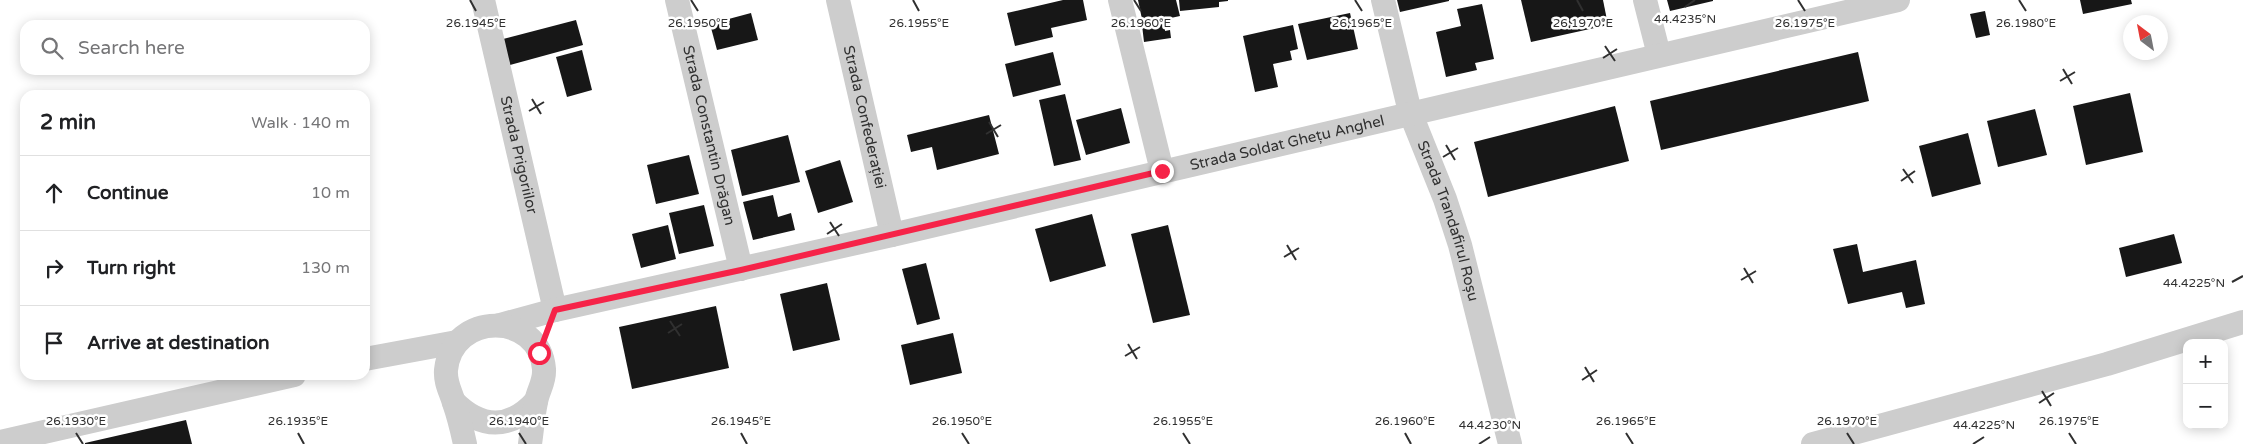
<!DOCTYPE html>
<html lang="en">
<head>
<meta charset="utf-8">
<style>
  body { margin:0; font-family:"Varela Round",sans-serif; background:#f2f2f2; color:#202124 }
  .controls { position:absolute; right:15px; bottom:15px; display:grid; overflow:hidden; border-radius:10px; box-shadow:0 2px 12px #0003 }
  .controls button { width:45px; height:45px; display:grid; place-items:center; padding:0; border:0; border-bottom:1px solid #e0e0e0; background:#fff; color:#202124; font:25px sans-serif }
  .compass { position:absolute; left:2123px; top:15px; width:45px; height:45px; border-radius:50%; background:#fff; box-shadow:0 2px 12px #0003; rotate:328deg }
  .stop { position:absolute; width:15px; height:15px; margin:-11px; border:4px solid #f62348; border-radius:50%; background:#fff }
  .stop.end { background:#f62348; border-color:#fff; box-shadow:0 1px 5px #0008 }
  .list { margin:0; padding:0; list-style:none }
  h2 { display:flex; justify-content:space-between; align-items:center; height:65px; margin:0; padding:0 20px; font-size:21px }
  h2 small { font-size:16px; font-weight:400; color:#757577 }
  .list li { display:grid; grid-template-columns:32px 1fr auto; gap:15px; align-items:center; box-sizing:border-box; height:75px; padding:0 20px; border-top:1px solid #e0e0e0 }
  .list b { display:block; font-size:19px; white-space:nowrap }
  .list em { font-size:16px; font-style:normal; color:#757577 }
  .icon { flex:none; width:28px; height:28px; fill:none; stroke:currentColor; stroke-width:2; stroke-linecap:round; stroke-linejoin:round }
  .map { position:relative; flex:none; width:2243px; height:444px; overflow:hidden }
  .search { position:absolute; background:#fff; box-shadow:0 2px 12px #0003; left:20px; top:20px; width:350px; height:55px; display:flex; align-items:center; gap:12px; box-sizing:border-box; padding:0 18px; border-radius:15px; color:#757577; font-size:19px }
  .panel { position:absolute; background:#fff; box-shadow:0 2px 12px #0003; left:20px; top:90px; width:350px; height:290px; border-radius:15px }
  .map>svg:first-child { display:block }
  .building { fill:#171717 }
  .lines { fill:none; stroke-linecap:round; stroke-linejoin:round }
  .street { stroke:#cdcdcd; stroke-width:24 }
  .route { stroke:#f62348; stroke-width:6 }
  .ticks { fill:none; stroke:#303030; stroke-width:2 }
  .labels { text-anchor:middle; stroke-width:5; stroke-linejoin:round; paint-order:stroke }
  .street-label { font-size:15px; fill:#303030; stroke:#fff }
  .ticks-label { font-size:12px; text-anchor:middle; fill:#303030; stroke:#fff; stroke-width:5; stroke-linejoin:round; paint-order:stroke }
</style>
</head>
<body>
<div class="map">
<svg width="2243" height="444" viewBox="0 0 2243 444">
  <rect width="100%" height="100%" fill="#fff"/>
  <g class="building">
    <path d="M1063 0H1083L1087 20 1051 28 1053 37 1015 46 1007 13Z"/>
    <path d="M1138 0H1176L1180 16 1143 24Z"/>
    <path d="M1179 0H1228V1L1219 2V7L1180 11Z"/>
    <path d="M1397 0H1449V1L1400 12Z"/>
    <path d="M1521 0H1603L1608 25 1531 42Z"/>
    <path d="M1667 0H1713V1L1670 11Z"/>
    <path d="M2080 0H2131L2132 4 2083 14Z"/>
    <path d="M1482 4 1494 59 1475 63 1477 70 1446 77 1436 32 1461 26 1457 9Z"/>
    <path d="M1985 11 1990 35 1976 38 1970 14Z"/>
    <path d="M751 13 758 40 717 50 710 24Z"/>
    <path d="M1350 13 1358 49 1307 60 1298 24Z"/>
    <path d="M576 20 583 45 510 65 503 39Z"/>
    <path d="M1165 22V31L1170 30 1171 38 1144 42 1142 25Z"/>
    <path d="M1293 25 1298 49 1290 51 1292 60 1273 64 1278 87 1255 92 1243 36Z"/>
    <path d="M582 50 592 90 567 97 556 57Z"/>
    <path d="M1053 52 1061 85 1013 97 1005 64Z"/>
    <path d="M1858 52 1869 101 1661 150 1650 101Z"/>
    <path d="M2130 93 2143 152 2086 165 2073 106Z"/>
    <path d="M1065 94 1081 160 1054 166 1039 100Z"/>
    <path d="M1615 106 1629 161 1488 197 1474 142Z"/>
    <path d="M1121 108 1130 143 1086 155 1076 120Z"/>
    <path d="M2035 109 2047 155 1998 167 1987 121Z"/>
    <path d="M989 115 999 154 937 170 932 147 911 152 907 135Z"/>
    <path d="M1968 133 1981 184 1932 197 1919 146Z"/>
    <path d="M788 135 800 182 742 196 731 150Z"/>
    <path d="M689 155 699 194 656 204 647 165Z"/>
    <path d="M840 160 853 202 818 213 805 171Z"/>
    <path d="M773 195 778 217 791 213 795 230 753 240 743 202Z"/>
    <path d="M704 205 714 246 679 254 669 213Z"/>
    <path d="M1092 214 1106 266 1050 282 1035 229Z"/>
    <path d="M668 225 676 259 641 268 632 234Z"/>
    <path d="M1168 225 1190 315 1153 323 1131 234Z"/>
    <path d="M2174 234 2182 263 2126 277 2119 248Z"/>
    <path d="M1857 244 1863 272 1916 260 1925 304 1906 308 1902 292 1848 304 1833 249Z"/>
    <path d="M926 263 940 319 917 325 902 269Z"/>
    <path d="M827 283 840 340 793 351 780 294Z"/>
    <path d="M716 306 729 368 632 389 619 327Z"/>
    <path d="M953 333 962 373 910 385 901 345Z"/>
    <path d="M186 420 192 444H85V443Z"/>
  </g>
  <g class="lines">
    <g class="street">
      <path id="s1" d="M483 0 555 310"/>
      <path id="s2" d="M677 0 741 269"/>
      <path id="s3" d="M838 0 892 235"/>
      <path d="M1120 0 1162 171"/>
      <path id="s4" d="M1383 0 1410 112 1445 199 1460 245 1510 444"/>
      <path d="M1645 0 1659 55"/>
      <path id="s5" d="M500 325 555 310 892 235 1898 0"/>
      <path d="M365 359 457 342"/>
      <path d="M454 402C481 429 510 430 536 401"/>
      <path d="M0 442 294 375"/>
      <path d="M465 444C462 430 459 417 454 403 451 392 445 383 446 370 452 311 539 311 544 369 545 382 538 390 536 402 533 416 532 430 530 444"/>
      <path d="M1813 444 2107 364 2243 322"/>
    </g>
  </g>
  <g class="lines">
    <path class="route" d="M539 353 555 310 741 270 1162 171"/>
  </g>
  <path class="ticks" d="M470 0 476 11M691 0 698 11M913 0 919 11M1134 0 1141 11M1355 0 1362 11M1577 0 1583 11M1798 0 1805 11M2019 0 2026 11M1685 7 1695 0M1605 46 1615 61M1603 58 1617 49M2063 69 2072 84M2060 81 2075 72M532 99 541 114M529 111 544 102M989 122 998 137M986 134 1001 125M1446 145 1455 160M1443 157 1458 148M1903 169 1913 183M1901 181 1915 171M830 222 839 236M827 234 842 224M1287 245 1296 260M1284 257 1299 248M1744 268 1753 283M1741 280 1756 271M2232 282 2243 276M670 321 680 336M668 333 682 324M1128 344 1137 359M1125 356 1140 347M1585 367 1594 382M1582 380 1597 370M2042 391 2051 406M2039 403 2054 393M76 433 83 444M298 433 304 444M519 433 526 444M741 433 747 444M962 433 969 444M1183 433 1190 444M1405 433 1411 444M1626 433 1633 444M1847 433 1854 444M2069 433 2076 444M1479 444 1490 437M1973 444 1984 437"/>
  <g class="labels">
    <g class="street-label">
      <text dy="5" stroke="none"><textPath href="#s3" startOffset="120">Strada Confederației</textPath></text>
      <text dy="5" stroke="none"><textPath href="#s2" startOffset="139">Strada Constantin Drăgan</textPath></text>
      <text dy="5" stroke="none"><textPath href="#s5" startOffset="808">Strada Soldat Ghețu Anghel</textPath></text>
      <text dy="5" stroke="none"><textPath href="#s1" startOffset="159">Strada Prigoriilor</textPath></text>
      <text dy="5" stroke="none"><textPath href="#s4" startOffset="231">Strada Trandafirul Roșu</textPath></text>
    </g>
  </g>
  <g class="ticks-label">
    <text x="1685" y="23">44.4235°N</text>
    <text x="919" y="27">26.1955°E</text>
    <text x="1583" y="27">26.1970°E</text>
    <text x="1805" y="27">26.1975°E</text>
    <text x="2026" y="27">26.1980°E</text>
    <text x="476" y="27">26.1945°E</text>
    <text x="698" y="27">26.1950°E</text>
    <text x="1141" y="27">26.1960°E</text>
    <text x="1362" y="27">26.1965°E</text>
    <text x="2194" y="287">44.4225°N</text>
    <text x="76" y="425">26.1930°E</text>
    <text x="298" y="425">26.1935°E</text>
    <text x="519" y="425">26.1940°E</text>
    <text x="741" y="425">26.1945°E</text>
    <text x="962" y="425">26.1950°E</text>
    <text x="1183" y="425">26.1955°E</text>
    <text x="1405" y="425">26.1960°E</text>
    <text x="1626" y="425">26.1965°E</text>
    <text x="1847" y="425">26.1970°E</text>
    <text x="2069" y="425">26.1975°E</text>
    <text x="1490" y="429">44.4230°N</text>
    <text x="1984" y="429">44.4225°N</text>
  </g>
</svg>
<div class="controls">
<button>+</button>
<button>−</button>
</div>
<svg class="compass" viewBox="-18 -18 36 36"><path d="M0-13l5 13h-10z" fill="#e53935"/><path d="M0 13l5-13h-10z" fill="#757577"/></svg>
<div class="stop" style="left:539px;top:353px"></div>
<div class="stop end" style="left:1162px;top:171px"></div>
<div class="search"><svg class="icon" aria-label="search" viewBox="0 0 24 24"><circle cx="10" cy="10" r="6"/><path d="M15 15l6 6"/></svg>Search here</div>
<section class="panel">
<h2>2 min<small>Walk · 140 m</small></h2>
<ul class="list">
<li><svg class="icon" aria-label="ahead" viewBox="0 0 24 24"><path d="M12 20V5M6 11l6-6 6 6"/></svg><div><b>Continue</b></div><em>10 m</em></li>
<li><svg class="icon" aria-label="right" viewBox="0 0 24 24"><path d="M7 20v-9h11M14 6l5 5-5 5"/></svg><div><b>Turn right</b></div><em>130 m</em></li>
<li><svg class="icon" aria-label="arrive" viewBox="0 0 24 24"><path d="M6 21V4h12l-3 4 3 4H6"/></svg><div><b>Arrive at destination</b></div></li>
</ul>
</section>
</div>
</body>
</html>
